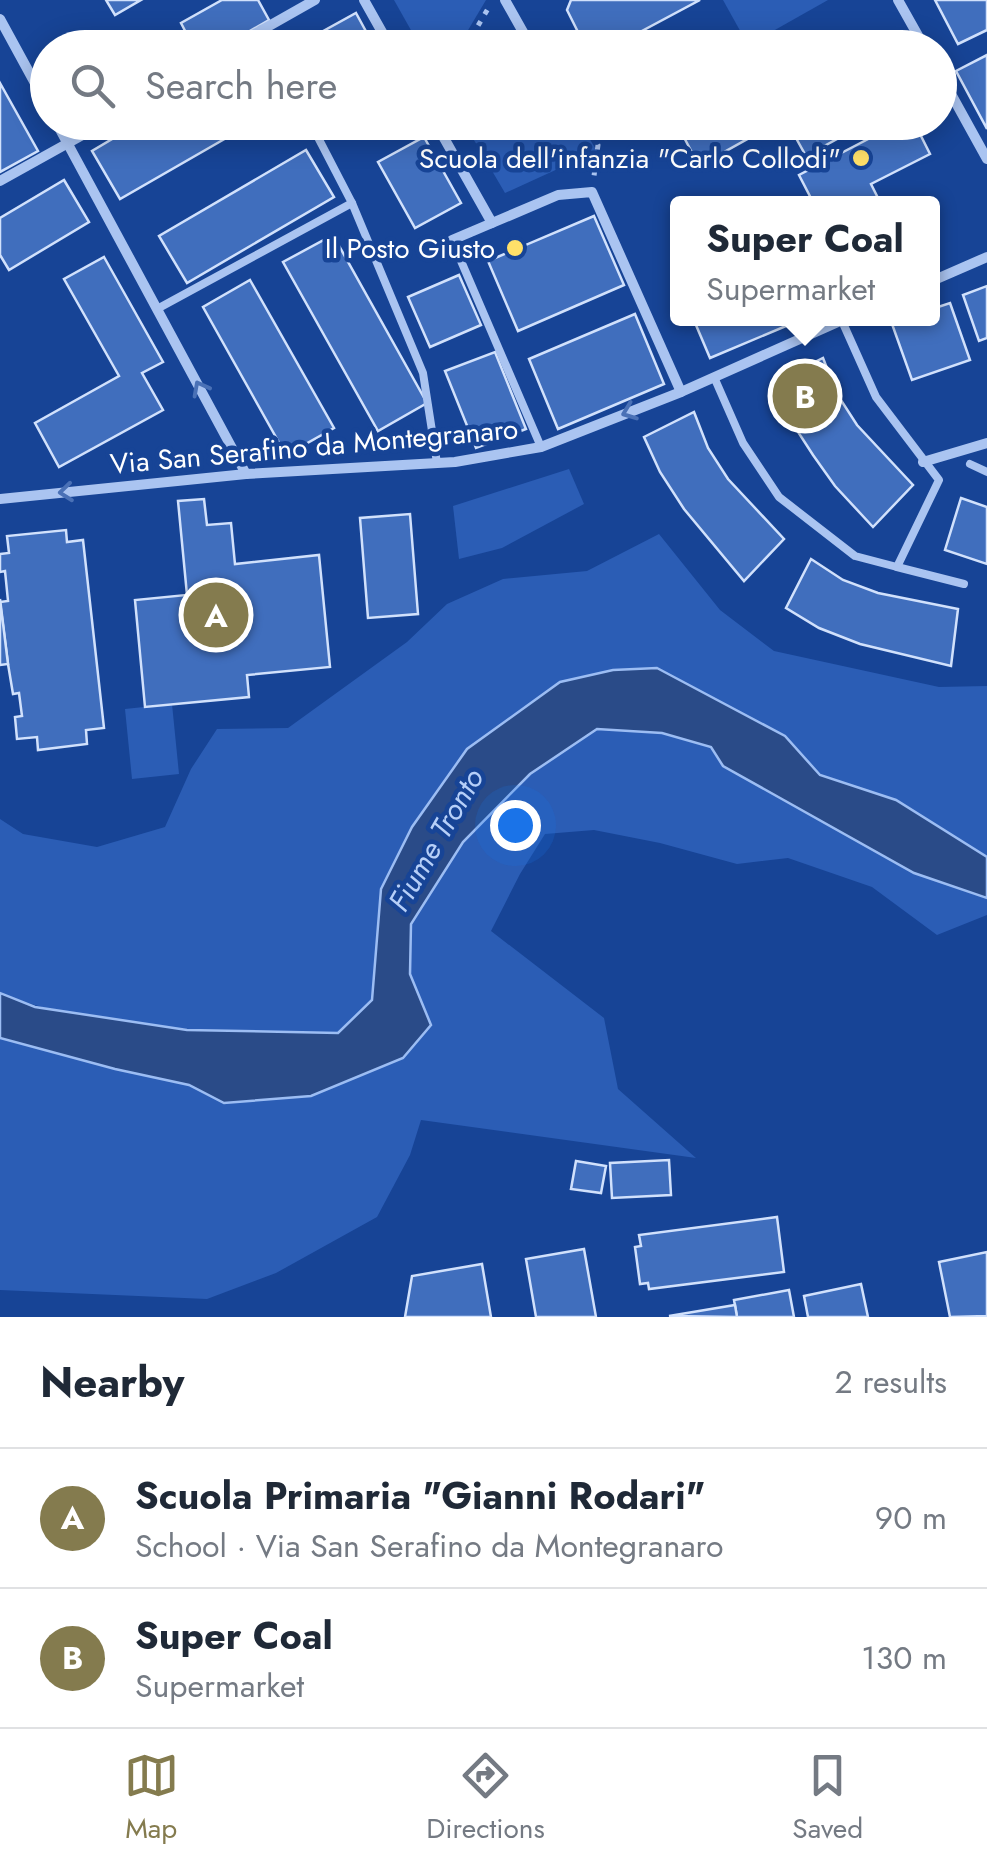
<!DOCTYPE html>
<html lang="en">
<head>
<meta charset="utf-8">
<style>
  body { margin:0; font-family:Jost,sans-serif; background:#f2f2f3; color:#1f2937 }
  .you { position:absolute; left:515px; top:825px; width:35px; height:35px; margin:-25px; border:8px solid #fff; border-radius:50%; background:#1a73e8; box-shadow:0 0 0 15px #1a73e833 }
  .badge { display:grid; place-items:center; width:65px; height:65px; border-radius:50%; background:#847b4e; color:#fff; font-size:32px; font-weight:700 }
  .pin { position:absolute; translate:-50% -50%; border:5px solid #fff; box-shadow:0 2px 10px #0006 }
  .popup { position:absolute; left:670px; top:196px; width:270px; height:130px; box-sizing:border-box; display:grid; place-content:center; border-radius:10px; background:#fff; filter:drop-shadow(0 2px 8px #0005); font-size:32px; white-space:nowrap; color:#747a83 }
  .popup b { font-size:38px; color:#1f2937 }
  .popup::after { content:''; position:absolute; left:50%; top:100%; margin-left:-20px; border:20px solid transparent; border-top-color:#fff }
  .list { margin:0; padding:0; list-style:none }
  h2 { display:flex; justify-content:space-between; align-items:center; height:130px; margin:0; padding:0 40px; font-size:42px }
  h2 small { font-size:32px; font-weight:400; color:#747a83 }
  .list li { display:grid; grid-template-columns:65px 1fr auto; gap:30px; align-items:center; box-sizing:border-box; height:140px; padding:0 40px; border-top:2px solid #e0e1e3 }
  .list b { display:block; font-size:38px; white-space:nowrap }
  .list p { margin:0; font-size:32px; white-space:nowrap; color:#747a83 }
  .list em { font-size:32px; font-style:normal; color:#747a83 }
  .icon { flex:none; width:55px; height:55px; fill:none; stroke:currentColor; stroke-width:2; stroke-linecap:round; stroke-linejoin:round }
  .map { position:relative; flex:none; width:987px; height:1317px; overflow:hidden }
  .search { position:absolute; background:#fff; box-shadow:0 5px 25px #0003; left:30px; right:30px; top:30px; height:110px; display:flex; align-items:center; gap:25px; box-sizing:border-box; padding:0 35px; border-radius:55px; color:#747a83; font-size:38px }
  .sheet { height:410px; background:#fff }
  nav { display:flex; justify-content:space-around; align-items:center; box-sizing:border-box; height:140px; border-top:2px solid #e0e1e3; background:#fff; font-size:28px; color:#747a83 }
  nav a { display:grid; justify-items:center; gap:5px }
  nav .on { color:#847b4e }
  .map>svg:first-child { display:block }
  .green { fill:#2b5db5 }
  .water { fill:#2a4b88; stroke:#9cbdf3; stroke-width:2.5 }
  .building { fill:#406ebd; stroke:#d1e1fc; stroke-width:2.5 }
  .lines { fill:none; stroke-linecap:round; stroke-linejoin:round }
  .path { stroke:#aac4f1; stroke-width:5; stroke-dasharray:5 8; stroke-linecap:butt }
  .lane { stroke:#aac4f1; stroke-width:8 }
  .street { stroke:#aac4f1; stroke-width:10 }
  .oneway { stroke:#4a71b6 }
  .poi-dot { fill:#ffe069; stroke:#174496; stroke-width:4 }
  .labels { text-anchor:middle; stroke-width:9; stroke-linejoin:round; paint-order:stroke }
  .poi-label { font-size:28px; fill:#fff; stroke:#174496; text-anchor:end }
  .street-label { font-size:28px; fill:#fff; stroke:#174496 }
  .water-label { font-size:30px; font-style:italic; fill:#b6cff8; stroke:#174496 }
</style>
</head>
<body>
<div class="map">
<svg width="987" height="1317" viewBox="0 0 987 1317">
  <rect width="100%" height="100%" fill="#174496"/>
  <g class="green">
    <path d="M394 0H486L458 47 421 48Z"/>
    <path d="M723 0H828L748 45Z"/>
    <path d="M464 123H488L493 130 507 123H580L597 151 505 193Z"/>
    <path d="M569 469 584 504 502 548 459 559 453 506Z"/>
    <path d="M659 534 720 610 774 651 939 687 987 686V857L896 800 820 775 785 736 657 668 381 889 372 1000 338 1033C230 1031 101 1033 0 993V819L23 834 97 847 165 827 191 769 217 729 288 728 407 642 447 604 503 579 587 571Z"/>
    <path d="M172 704 179 774 132 779 125 709Z"/>
    <path d="M597 729 662 733 711 747 723 766 914 873 987 898V915L937 935 872 887 788 858 737 864 660 843 594 830 545 834 520 874 491 931 604 1018 618 1089 696 1158 421 1120 410 1155 377 1217 276 1273 207 1299 0 1290V1038L115 1069 189 1085 224 1103 431 1025 410 975 411 924 463 842 530 774Z"/>
  </g>
  <path class="water" d="M657 668 785 736 820 775 896 800 987 857V898L914 873 723 766 711 747 662 733 597 729 530 774 463 842 411 924 410 974 431 1025 403 1058 311 1096 224 1103 189 1085 115 1069 0 1038V993L35 1007 187 1030 338 1033 372 1000 381 889 412 827 467 749 560 682 613 670Z"/>
  <g class="building">
    <path d="M106 0H141L115 15Z"/>
    <path d="M222 0H258L269 20 220 48H194L181 23Z"/>
    <path d="M571 0H700L610 48H586L567 10Z"/>
    <path d="M935 0H987V30L958 44Z"/>
    <path d="M356 13 375 48H311L307 40Z"/>
    <path d="M837 34 844 48H813Z"/>
    <path d="M987 55V129L956 71Z"/>
    <path d="M0 83 38 151 0 172Z"/>
    <path d="M141 122H254L120 199 92 151Z"/>
    <path d="M676 122H778L699 166Z"/>
    <path d="M802 122H866V123L806 156 791 129Z"/>
    <path d="M901 122H914L930 154 871 184 881 204H814L799 175Z"/>
    <path d="M424 137 461 203 415 228 378 162Z"/>
    <path d="M306 150 334 197 187 283 159 236Z"/>
    <path d="M64 180 89 222 9 270 0 255V218Z"/>
    <path d="M594 216 624 285 518 331 488 261Z"/>
    <path d="M333 235 427 403 378 431 283 262Z"/>
    <path d="M104 257 163 362 142 373 163 410 59 467 35 423 119 376 64 279Z"/>
    <path d="M459 275 481 325 430 347 408 297Z"/>
    <path d="M250 280 334 428 286 455 203 307Z"/>
    <path d="M987 286V338L979 341 963 295Z"/>
    <path d="M950 303 970 360 912 380 892 324 907 318H932V309Z"/>
    <path d="M635 314 664 384 558 429 529 359Z"/>
    <path d="M693 318H805L710 358Z"/>
    <path d="M495 352 526 429 476 448 445 371Z"/>
    <path d="M823 358 837 394 857 425 913 485 873 527 835 486 813 455 789 418 773 383Z"/>
    <path d="M694 412 708 448 728 479 784 539 744 581 684 509 660 472 644 437Z"/>
    <path d="M961 498 987 507V564L945 550Z"/>
    <path d="M204 499 207 525 231 523 235 564 319 555 330 667 247 675 249 697 145 707 135 600 187 595 178 501Z"/>
    <path d="M410 514 418 614 368 618 360 518Z"/>
    <path d="M66 530 67 542 83 540 104 728 86 730 87 744 38 750 37 737 17 739 15 717 22 716 19 693 13 694 8 664 0 602 8 601 5 571 0 572V554L9 553 7 536Z"/>
    <path d="M811 559 843 580 878 593 958 609 951 666 860 644 819 628 786 608Z"/>
    <path d="M0 599 8 664 0 665Z"/>
    <path d="M669 1160 671 1195 612 1198 610 1163Z"/>
    <path d="M576 1161 606 1166 601 1193 571 1189Z"/>
    <path d="M777 1217 784 1272 649 1289 648 1283 640 1284 635 1247 641 1246 639 1235Z"/>
    <path d="M584 1249 596 1317H536L526 1259Z"/>
    <path d="M987 1252V1316L950 1317 939 1262Z"/>
    <path d="M482 1264 491 1317H405L412 1276Z"/>
    <path d="M861 1284 868 1317H808L804 1296Z"/>
    <path d="M789 1290 794 1317H737L734 1300Z"/>
    <path d="M735 1305 737 1317 669 1316Z"/>
  </g>
  <g class="lines">
    <g class="path">
      <path d="M465 48 489 7"/>
      <path d="M585 122 598 145 594 176"/>
    </g>
    <g class="lane">
      <path d="M261 29 270 48"/>
      <path d="M310 122 352 203 423 373 437 463"/>
      <path d="M452 240 541 447"/>
      <path d="M157 309 352 203"/>
      <path d="M714 377 743 443 779 497 855 556 897 567 939 480 876 397 842 321"/>
      <path d="M970 464 987 472"/>
      <path d="M897 567 964 584"/>
    </g>
    <g class="street">
      <path d="M364 0 391 48"/>
      <path d="M505 0 532 48"/>
      <path d="M898 0 925 48"/>
      <path d="M0 19 48 107"/>
      <path d="M230 48 315 0"/>
      <path d="M940 74 987 159"/>
      <path d="M56 122 246 474"/>
      <path d="M435 122 492 223 558 195 592 192 681 392"/>
      <path d="M0 181 106 122"/>
      <path d="M452 240 492 223"/>
      <path d="M932 281 987 257"/>
      <path d="M923 462 987 443"/>
      <path d="M0 499 246 474 455 462 541 447 681 392 847 318"/>
    </g>
  </g>
  <defs><path id="oneway-chevron" d="M-2-3.5L2.5 0L-2 3.5" fill="none" stroke-width="1.6" stroke-linecap="round" stroke-linejoin="round" transform="scale(2.5)"/></defs>
  <g class="oneway">
    <use href="#oneway-chevron" transform="translate(200 388) rotate(-118)"/>
    <use href="#oneway-chevron" transform="translate(629 412) rotate(159)"/>
    <use href="#oneway-chevron" transform="translate(66 492) rotate(174)"/>
  </g>
  <g class="poi-dot">
    <circle cx="861" cy="158" r="10"/>
    <circle cx="515" cy="248" r="10"/>
  </g>
  <g class="labels">
    <g class="poi-label">
      <text x="841" y="168">Scuola dell'infanzia "Carlo Collodi"</text>
      <text x="495" y="258">Il Posto Giusto</text>
    </g>
    <g class="street-label">
      <text transform="translate(314 446) rotate(-5)" y="10">Via San Serafino da Montegranaro</text>
    </g>
    <g class="water-label">
      <text transform="translate(436 840) rotate(-60)" y="10">Fiume Tronto</text>
    </g>
  </g>
</svg>
<div class="you"></div>
<div class="pin badge" style="left:216px;top:615px">A</div>
<div class="pin badge" style="left:805px;top:396px">B</div>
<div class="popup"><b>Super Coal</b>Supermarket</div>
<div class="search"><svg class="icon" aria-label="search" viewBox="0 0 24 24"><circle cx="10" cy="10" r="6"/><path d="M15 15l6 6"/></svg>Search here</div>
</div>
<section class="sheet">
<h2>Nearby<small>2 results</small></h2>
<ul class="list">
<li><span class="badge">A</span><div><b>Scuola Primaria &quot;Gianni Rodari&quot;</b><p>School · Via San Serafino da Montegranaro</p></div><em>90 m</em></li>
<li><span class="badge">B</span><div><b>Super Coal</b><p>Supermarket</p></div><em>130 m</em></li>
</ul>
</section>
<nav>
<a class="on"><svg class="icon" aria-label="map" viewBox="0 0 24 24"><path d="M3 6l6-2 6 2 6-2v14l-6 2-6-2-6 2zM9 4v14M15 6v14"/></svg>Map</a>
<a><svg class="icon" aria-label="directions" viewBox="0 0 24 24"><path d="M12 3l9 9-9 9-9-9zM9 14v-3h6M13 9l2 2-2 2"/></svg>Directions</a>
<a><svg class="icon" aria-label="saved" viewBox="0 0 24 24"><path d="M7 4h10v16l-5-4-5 4z"/></svg>Saved</a>
</nav>
</body>
</html>
